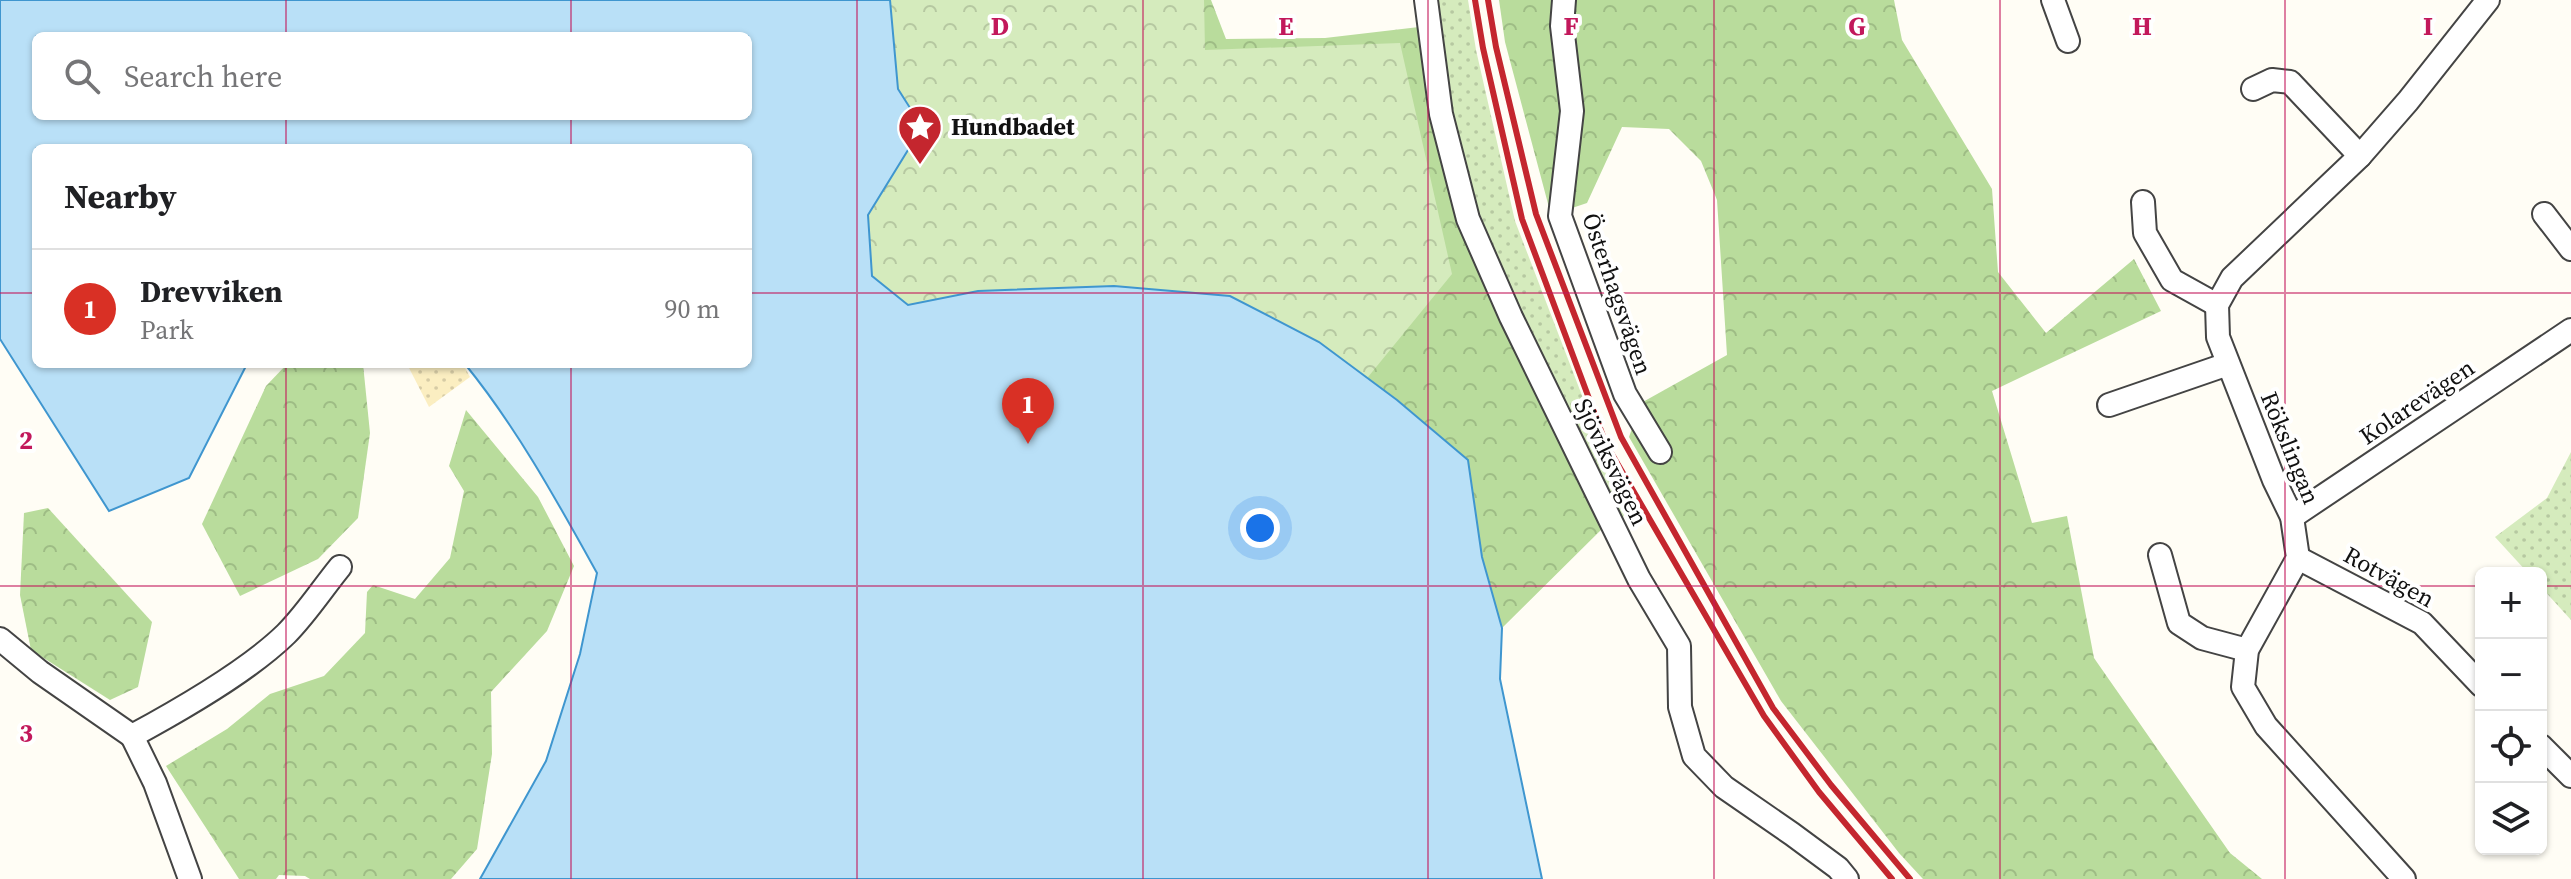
<!DOCTYPE html>
<html lang="en">
<head>
<meta charset="utf-8">
<style>
  body { margin:0; font-family:"Source Serif 4",serif; background:#f2f2f2; color:#202124 }
  .controls { position:absolute; right:24px; bottom:24px; display:grid; overflow:hidden; border-radius:12px; box-shadow:0 2px 6px #0004 }
  .controls button { width:72px; height:72px; display:grid; place-items:center; padding:0; border:0; border-bottom:2px solid #e0e0e0; background:#fff; color:#202124; font:40px sans-serif }
  .you { position:absolute; left:1260px; top:528px; width:28px; height:28px; margin:-20px; border:6px solid #fff; border-radius:50%; background:#1a73e8; box-shadow:0 0 0 12px #1a73e833 }
  .badge { display:grid; place-items:center; width:52px; height:52px; border-radius:50%; background:#d93025; color:#fff; font-size:26px; font-weight:700 }
  .pin { position:absolute; translate:-50% -66px; filter:drop-shadow(0 2px 4px #0008) }
  .pin::after { content:''; position:absolute; top:42px; width:28px; height:24px; background:inherit; clip-path:polygon(0 0,100% 0,50% 100%) }
  .list { margin:0; padding:0; list-style:none }
  h2 { display:flex; justify-content:space-between; align-items:center; height:104px; margin:0; padding:0 32px; font-size:34px }
  h2 small { font-size:26px; font-weight:400; color:#757577 }
  .list li { display:grid; grid-template-columns:52px 1fr auto; gap:24px; align-items:center; box-sizing:border-box; height:120px; padding:0 32px; border-top:2px solid #e0e0e0 }
  .list b { display:block; font-size:30px; white-space:nowrap }
  .list p { margin:0; font-size:26px; white-space:nowrap; color:#757577 }
  .list em { font-size:26px; font-style:normal; color:#757577 }
  .icon { flex:none; width:44px; height:44px; fill:none; stroke:currentColor; stroke-width:2; stroke-linecap:round; stroke-linejoin:round }
  .map { position:relative; flex:none; width:2571px; height:879px; overflow:hidden }
  .search { position:absolute; background:#fff; box-shadow:0 2px 6px #0004; left:32px; top:32px; width:720px; height:88px; display:flex; align-items:center; gap:20px; box-sizing:border-box; padding:0 28px; border-radius:12px; color:#757577; font-size:30px }
  .panel { position:absolute; background:#fff; box-shadow:0 2px 6px #0004; left:32px; top:144px; width:720px; height:224px; border-radius:12px }
  .map>svg:first-child { display:block }
  .grass { fill:url(#grass-dots) }
  .forest { fill:url(#forest-crowns) }
  .sand { fill:url(#sand-dots) }
  .park { fill:url(#park-crowns) }
  .water { fill:#b9e0f7; stroke:#3f96cf; stroke-width:2; fill-rule:evenodd }
  .lines { fill:none; stroke-linecap:round; stroke-linejoin:round }
  .minor-casing { stroke:#444; stroke-width:26 }
  .minor { stroke:#fff; stroke-width:22 }
  .rail { stroke:#c4262e; stroke-width:6 }
  .grid { fill:none; stroke:#c2185b; stroke-width:2; stroke-opacity:0.55 }
  .labels { text-anchor:middle; stroke-width:8; stroke-linejoin:round; paint-order:stroke }
  .poi-label { font-size:24px; font-weight:bold; fill:#111; stroke:#fff; text-anchor:start }
  .street-label { font-size:24px; fill:#111; stroke:#fff }
  .grid-label { font-size:26px; text-anchor:middle; font-weight:bold; fill:#c2185b; stroke:#fff; stroke-width:8; stroke-linejoin:round; paint-order:stroke }
</style>
</head>
<body>
<div class="map">
<svg width="2571" height="879" viewBox="0 0 2571 879">
  <defs>
    <pattern id="grass-dots" width="8" height="8" patternUnits="userSpaceOnUse" patternTransform="scale(2)"><rect width="8" height="8" fill="#d5ebbd"/><path d="M2 2h.1M6 6h.1" fill="none" stroke="#b6c8a1" stroke-width="1.8" stroke-linecap="round"/></pattern>
    <pattern id="forest-crowns" width="20" height="18" patternUnits="userSpaceOnUse" patternTransform="scale(2)"><rect width="20" height="18" fill="#b9dc9c"/><path d="M2 6a3 3 0 1 1 6 0M12 15a3 3 0 1 1 6 0" fill="none" stroke="#9ebc85"/></pattern>
    <pattern id="sand-dots" width="8" height="8" patternUnits="userSpaceOnUse" patternTransform="scale(2)"><rect width="8" height="8" fill="#fbeec1"/><path d="M2 2h.1M6 6h.1" fill="none" stroke="#d6cba5" stroke-width="1.8" stroke-linecap="round"/></pattern>
    <pattern id="park-crowns" width="20" height="18" patternUnits="userSpaceOnUse" patternTransform="scale(2)"><rect width="20" height="18" fill="#d5ebbd"/><path d="M2 6a3 3 0 1 1 6 0M12 15a3 3 0 1 1 6 0" fill="none" stroke="#b6c8a1"/></pattern>
  </defs>
  <rect width="100%" height="100%" fill="#fffdf5"/>
  <g class="grass">
    <path d="M1433 0H1468L1476 50 1515 221 1601 445 1635 511 1616 520 1474 220 1447 113Z"/>
    <path d="M2571 452V620L2541 587V573H2528L2495 537 2547 498Z"/>
  </g>
  <g class="forest">
    <path d="M890 0H1211L1226 39 1325 38 1419 27 1434 118 1606 525 1502 628 1482 557Z"/>
    <path d="M1499 0H1894L1902 40 1992 189 1998 272 2046 333 2134 259 2161 311 1992 391 2032 523 2067 516 2094 658 2230 853 2262 879H1923L1899 853 1781 701 1629 437 1641 403 1727 355 1717 200 1701 161 1669 129 1622 127 1587 203 1551 215 1505 42Z"/>
    <path d="M287 364H363L370 433 358 518 318 559 240 596 202 524 266 386Z"/>
    <path d="M466 410 538 497 574 566 547 631 491 692 492 754 477 849 451 879H310L305 876 279 875 276 879H239L166 766 227 729 270 694 324 676 365 633 367 592 373 585 415 599 450 558 464 491 449 466Z"/>
    <path d="M48 508 152 622 138 687 110 700 31 650 20 595 24 513Z"/>
  </g>
  <path class="sand" d="M407 364H463L470 377 429 407Z"/>
  <path class="park" d="M448 0H1204L1205 50 1400 43 1452 274 959 879 748 364V36Z"/>
  <path class="water" d="M0 0H890L898 89 912 111 916 137 868 215 872 276 908 305 978 291 1114 286 1230 296 1319 342 1397 400 1468 460 1482 557 1502 628 1500 679 1542 879H480L546 761 580 654 597 573C557 501 517 428 465 364H748V148H36V364H247L189 478 109 511 0 339ZM36 36H748V116H36Z"/>
  <g class="lines">
    <g class="minor-casing">
      <g id="minor">
        <path d="M1426 0 1441 114 1468 219 1511 317 1639 579 1679 646 1680 707 1694 756 1724 787 1792 834 1838 868 1847 879"/>
        <path d="M1564 0 1562 26 1572 111 1560 216 1625 394 1660 452"/>
        <path d="M2053 0 2068 41"/>
        <path d="M2253 89 2272 80 2290 82 2360 156"/>
        <path d="M2143 202 2145 233 2172 280 2217 305"/>
        <path d="M2544 214 2571 249"/>
        <path d="M2109 405 2228 364"/>
        <path d="M2292 517 2571 330"/>
        <path d="M2160 555 2179 623 2202 638 2247 650"/>
        <path d="M2298 558 2422 623 2481 685"/>
        <path d="M0 639 40 672 132 736C180 710 247 672 286 634 306 614 322 589 340 567"/>
        <path d="M132 736 155 783 190 879"/>
        <path d="M2541 746 2571 776"/>
        <path d="M2404 879 2266 726 2243 687 2247 650 2298 558 2292 517 2274 480 2218 337 2217 305 2232 278 2360 156 2408 101 2488 0"/>
      </g>
    </g>
    <use href="#minor" class="minor"/>
    <g class="rail">
      <path d="M1475 0 1483 48 1522 219 1606 444 1764 716 1819 792 1892 879"/>
      <path d="M1488 0 1496 47 1536 214 1621 437 1773 708 1831 785 1910 879"/>
    </g>
  </g>
  <path class="grid" d="M286 0V36M571 0V36M857 0V879M1143 0V879M1428 0V879M1714 0V879M2000 0V879M2285 0V879M286 116V148M571 116V148M0 293H36M748 293H2571M286 364V879M571 364V879M0 586H2481M2541 586H2571"/>
  <defs>
    <g id="sight-pin" transform="scale(2.3)"><path d="M0 17L-7.5 6A9.5 9.5 0 1 1 7.5 6Z" fill="#c4262e" stroke="#fff"/><path d="M0-6L1.8-2.2L6-1.7L2.9 1.2L3.7 5.4L0 3.3L-3.7 5.4L-2.9 1.2L-6-1.7L-1.8-2.2Z" fill="#fff"/></g>
  </defs>
  <g fill-rule="evenodd">
    <use href="#sight-pin" x="920" y="127"/>
  </g>
  <g class="labels">
    <g class="poi-label">
      <text x="951" y="135">Hundbadet</text>
    </g>
    <g class="street-label">
      <text transform="translate(1617 294) rotate(71)" y="8">Österhagsvägen</text>
      <text transform="translate(2417 402) rotate(-34)" y="8">Kolarevägen</text>
      <text transform="translate(2290 448) rotate(68)" y="8">Rökslingan</text>
      <text transform="translate(1611 462) rotate(64)" y="8">Sjöviksvägen</text>
      <text transform="translate(2389 577) rotate(29)" y="8">Rotvägen</text>
    </g>
  </g>
  <g class="grid-label">
    <text x="1000" y="35">D</text>
    <text x="1286" y="35">E</text>
    <text x="1571" y="35">F</text>
    <text x="1857" y="35">G</text>
    <text x="2142" y="35">H</text>
    <text x="2428" y="35">I</text>
    <text x="26" y="449">2</text>
    <text x="26" y="742">3</text>
  </g>
</svg>
<div class="controls">
<button>+</button>
<button>−</button>
<button><svg class="icon" aria-label="locate" viewBox="0 0 24 24"><circle cx="12" cy="12" r="6"/><path d="M12 2v4M12 18v4M2 12h4M18 12h4"/></svg></button>
<button><svg class="icon" aria-label="layers" viewBox="0 0 24 24"><path d="M12 4l9 5-9 5-9-5zM3 14l9 5 9-5"/></svg></button>
</div>
<div class="you"></div>
<div class="pin badge" style="left:1028px;top:444px">1</div>
<div class="search"><svg class="icon" aria-label="search" viewBox="0 0 24 24"><circle cx="10" cy="10" r="6"/><path d="M15 15l6 6"/></svg>Search here</div>
<section class="panel">
<h2>Nearby<small></small></h2>
<ul class="list">
<li><span class="badge">1</span><div><b>Drevviken</b><p>Park</p></div><em>90 m</em></li>
</ul>
</section>
</div>
</body>
</html>
